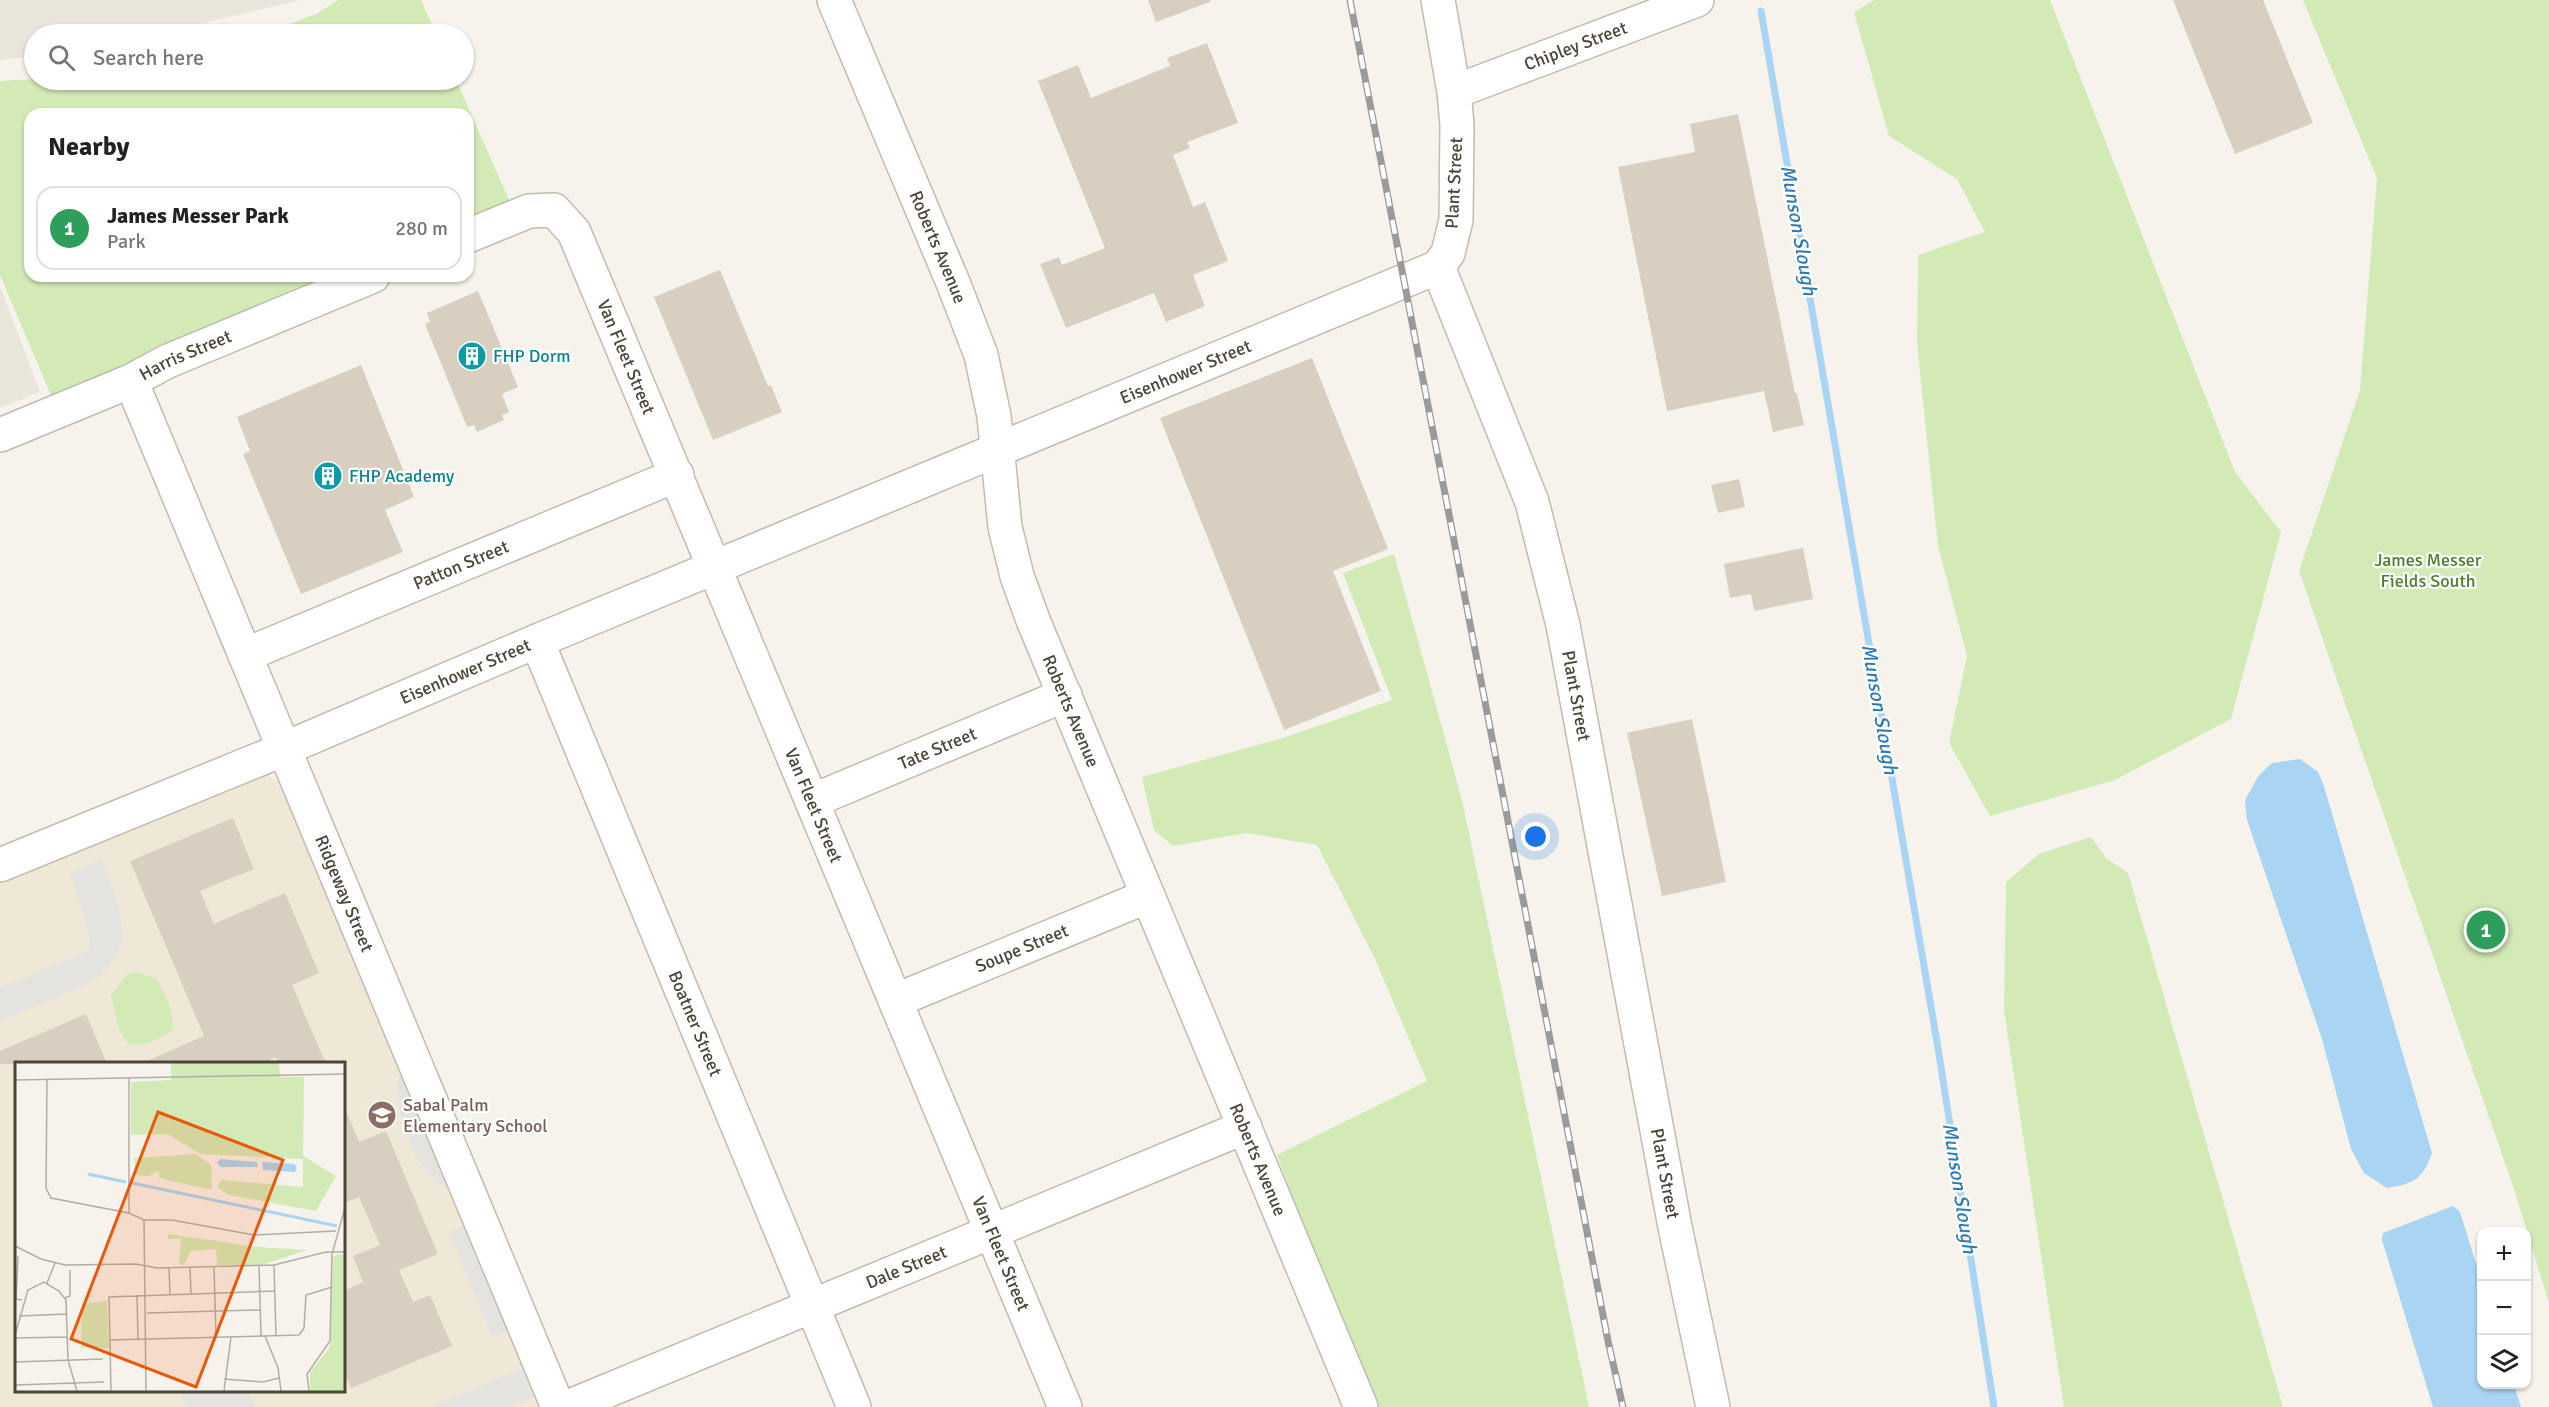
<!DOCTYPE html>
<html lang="en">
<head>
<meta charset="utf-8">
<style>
  body { margin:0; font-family:Signika,sans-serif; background:#f2f2f2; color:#222 }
  .controls { position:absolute; right:18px; bottom:18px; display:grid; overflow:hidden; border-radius:12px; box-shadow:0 2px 4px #0004 }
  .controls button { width:54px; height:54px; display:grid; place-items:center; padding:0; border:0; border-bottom:2px solid #e0e0e0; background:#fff; color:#222; font:30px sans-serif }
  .you { position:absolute; left:1536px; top:837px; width:21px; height:21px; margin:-15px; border:4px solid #fff; border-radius:50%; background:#1a73e8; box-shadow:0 0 0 9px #1a73e833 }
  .badge { display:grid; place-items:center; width:39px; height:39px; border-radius:50%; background:#2563eb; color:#fff; font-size:20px; font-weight:700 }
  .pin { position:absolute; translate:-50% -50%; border:3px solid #fff; box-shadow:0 2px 6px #0006 }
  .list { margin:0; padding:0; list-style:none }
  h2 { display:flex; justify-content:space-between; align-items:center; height:78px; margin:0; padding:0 24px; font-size:26px }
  h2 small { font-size:20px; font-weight:400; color:#767676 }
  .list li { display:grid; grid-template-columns:39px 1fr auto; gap:18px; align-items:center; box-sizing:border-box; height:84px; margin:0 12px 12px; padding:0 12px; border:2px solid #e0e0e0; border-radius:18px }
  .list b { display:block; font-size:22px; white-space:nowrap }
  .list p { margin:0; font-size:20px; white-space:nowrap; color:#767676 }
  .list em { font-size:20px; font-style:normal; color:#767676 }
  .icon { flex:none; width:33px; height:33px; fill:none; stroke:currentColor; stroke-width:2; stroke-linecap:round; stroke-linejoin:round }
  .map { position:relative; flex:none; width:2549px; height:1407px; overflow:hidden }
  .search { position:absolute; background:#fff; box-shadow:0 2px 4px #0004; left:24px; top:24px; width:450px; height:66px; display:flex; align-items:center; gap:15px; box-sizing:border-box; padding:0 21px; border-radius:33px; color:#767676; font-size:22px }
  .panel { position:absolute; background:#fff; box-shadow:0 2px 4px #0004; left:24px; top:108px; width:450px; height:174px; border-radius:18px }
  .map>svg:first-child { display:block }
  .residential { fill:#eae5da }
  .education { fill:#efe8d6; fill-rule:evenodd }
  .green { fill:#d2eab5 }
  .parking { fill:#e5e3e0 }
  .water { fill:#a9d4f2 }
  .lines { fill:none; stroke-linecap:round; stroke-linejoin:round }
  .stream { stroke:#a9d4f2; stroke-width:7 }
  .building { fill:#d8cfc1 }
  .minor-casing { stroke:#c2bbae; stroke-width:36 }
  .minor { stroke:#fff; stroke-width:33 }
  .rail-casing { stroke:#9a9a9a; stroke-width:7 }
  .rail { stroke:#fff; stroke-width:4.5; stroke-dasharray:14; stroke-linecap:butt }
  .labels { text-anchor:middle; stroke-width:4.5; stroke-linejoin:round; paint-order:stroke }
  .street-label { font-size:18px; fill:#4b4439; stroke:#fff }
  .culture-label { font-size:18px; fill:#0d838f; stroke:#fff; text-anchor:start }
  .park-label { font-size:18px; fill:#4a7f2a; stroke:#fff }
  .education-label { font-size:18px; fill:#785e54; stroke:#fff; text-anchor:start }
  .water-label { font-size:20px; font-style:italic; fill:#2e7ab2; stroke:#fff }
  .inset-river { fill:none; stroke:#a9d4f2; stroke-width:3 }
  .inset-road { fill:none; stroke:#b2ada4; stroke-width:1.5 }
  .view { fill:#e8590c; fill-opacity:0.15; stroke:#e8590c; stroke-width:3 }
  .inset-edge { fill:none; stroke:#4b4439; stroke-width:3 }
</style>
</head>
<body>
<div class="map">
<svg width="2549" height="1407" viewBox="0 0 2549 1407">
  <rect width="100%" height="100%" fill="#f6f3ec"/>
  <g class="residential">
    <path d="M0 0H300L158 34H34V56L0 60Z"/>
    <path d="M0 286 40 392 0 408Z"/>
  </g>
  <path class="education" d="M264 772 282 784 543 1407H0V879ZM16 1064H344V1390H16Z"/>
  <g class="green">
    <path d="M338 0H421L436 34H263L316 14Z"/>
    <path d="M1874 0H2050L2235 472 2281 532 2231 719 2115 780 1990 816 1949 743 1967 656 1938 546 1917 343 1918 255 1985 232 1957 179 1889 136 1854 12Z"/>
    <path d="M2303 0H2549V1303L2514 1189 2299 571 2360 390 2377 178Z"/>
    <path d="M34 79 456 80 510 202 468 221V114H30V276H346L56 407 0 275V81Z"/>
    <path d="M1394 554 1462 800 1589 1407H1374L1322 1276 1277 1155 1427 1081 1375 959 1317 845 1247 833 1173 846 1154 830 1142 777 1283 738 1392 700 1343 573Z"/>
    <path d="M2091 837 2106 858 2128 873 2283 1407H2064L2004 1010 2006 882 2039 854Z"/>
    <path d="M136 972C141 974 150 975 155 979 164 986 176 1019 172 1030 160 1038 143 1048 128 1044L119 1029 111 995 128 974Z"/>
  </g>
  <g class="parking">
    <path d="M101 860 117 898 123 935 119 950 109 966 99 977 82 986 0 1021V988L88 951 90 939 70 873Z"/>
    <path d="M410 1051 472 1201 439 1184 416 1157 403 1126 399 1106 397 1083Z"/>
    <path d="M479 1219 523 1323 492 1337 449 1232Z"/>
    <path d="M524 1368 536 1396 509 1407H431Z"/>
    <path d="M179 1391H248L256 1407H186Z"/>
  </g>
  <g class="water">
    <path d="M2300 759 2318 772 2323 783 2432 1153C2422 1180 2415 1183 2387 1188L2364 1173 2351 1149 2322 1039 2247 820 2245 800 2259 775 2272 763Z"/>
    <path d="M2453 1206 2460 1212 2481 1280 2482 1384 2514 1385 2521 1407H2433L2382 1240 2383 1233Z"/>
  </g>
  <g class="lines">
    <path class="stream" d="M1761 11 1938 1048 1994 1407"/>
  </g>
  <g class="building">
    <path d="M1148 0H1210V2L1156 22Z"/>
    <path d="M2173 0H2263L2313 123 2235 154Z"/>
    <path d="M1207 43 1238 123 1187 142 1190 148 1173 155 1193 207 1205 202 1228 261 1193 275 1205 306 1166 322 1154 293 1066 328 1040 264 1059 257 1062 265 1105 248 1038 81 1078 65 1091 98 1170 66 1167 58Z"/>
    <path d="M1738 114 1795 393H1797L1804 425 1773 432 1764 391 1667 411 1618 167 1695 152 1690 124Z"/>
    <path d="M720 270 768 386 771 385 782 412 713 440 654 297Z"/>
    <path d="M478 291 518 387 502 394 509 412 502 415 504 420 477 432 474 425 467 427 425 324 430 322 427 313Z"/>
    <path d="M1312 358 1388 549 1333 571 1381 691 1284 730 1160 418Z"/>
    <path d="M361 365 414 497 385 510 403 552 301 594 243 454 250 451 237 417Z"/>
    <path d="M1739 479 1745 507 1718 513 1711 485Z"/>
    <path d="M1803 548 1813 599 1754 611 1751 594 1730 598 1724 564Z"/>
    <path d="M1692 719 1726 882 1662 896 1627 733Z"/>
    <path d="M233 818 254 869 200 891 214 924 285 893 319 973 292 985 326 1064H278L276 1057 261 1064H140L204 1036 130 861Z"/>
    <path d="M86 1014 107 1064H0V1051Z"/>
    <path d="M344 1105 359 1142 386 1131 438 1254 399 1270 413 1302 430 1295 452 1346 351 1388 344 1370V1291L363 1282 353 1256 380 1245 359 1197 344 1203Z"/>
  </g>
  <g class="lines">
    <g class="minor-casing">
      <g id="minor">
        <path id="s1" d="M834 0 954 285 981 355 994 416 1005 527 1017 576 1033 620 1361 1407"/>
        <path d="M1438 0 1454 92 1457 125 1456 220 1448 253 1438 267"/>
        <path id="s2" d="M1454 92 1697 0"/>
        <path id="s3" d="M468 236 529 211 554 210 574 232 1065 1407"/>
        <path id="s4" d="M1438 267 1532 502 1563 625 1675 1227 1713 1407"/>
        <path id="s5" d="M131 381 558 1407"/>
        <path id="s6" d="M0 435 131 381 166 362 373 276"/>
        <path id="s7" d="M537 641 854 1407"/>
        <path id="s8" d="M245 655 677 475"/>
        <path id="s9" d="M812 801 1065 695"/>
        <path id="s10" d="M0 865 265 757 537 641 1438 267"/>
        <path id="s11" d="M897 1000 1148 896"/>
        <path id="s12" d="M568 1407 1245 1127"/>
      </g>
    </g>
    <use href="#minor" class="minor"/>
    <g class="rail-casing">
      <path id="rail" d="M1350 0 1608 1341 1623 1407"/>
    </g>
    <use href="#rail" class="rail"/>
  </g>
  <defs>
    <g id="building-disc" transform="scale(1.5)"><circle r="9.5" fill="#0f9aa8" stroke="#fff"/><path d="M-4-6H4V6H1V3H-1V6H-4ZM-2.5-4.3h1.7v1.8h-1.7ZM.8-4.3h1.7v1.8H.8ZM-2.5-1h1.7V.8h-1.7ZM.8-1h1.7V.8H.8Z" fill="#fff"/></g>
    <g id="school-disc" transform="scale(1.5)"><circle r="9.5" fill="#8d6e63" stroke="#fff"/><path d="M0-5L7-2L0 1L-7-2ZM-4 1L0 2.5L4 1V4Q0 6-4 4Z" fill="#fff"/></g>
  </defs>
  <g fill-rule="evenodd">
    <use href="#building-disc" x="472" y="356"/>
    <use href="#building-disc" x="328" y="476"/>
    <use href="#school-disc" x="382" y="1115"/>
  </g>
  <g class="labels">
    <g class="street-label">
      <text dy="6" stroke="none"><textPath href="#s2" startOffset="130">Chipley Street</textPath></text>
      <text transform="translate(1454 183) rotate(-87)" y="6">Plant Street</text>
      <text dy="6" stroke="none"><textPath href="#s1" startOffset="268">Roberts Avenue</textPath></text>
      <text dy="6" stroke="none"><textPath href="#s6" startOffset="202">Harris Street</textPath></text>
      <text dy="6" stroke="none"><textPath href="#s3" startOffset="256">Van Fleet Street</textPath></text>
      <text dy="6" stroke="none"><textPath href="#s10" startOffset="1284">Eisenhower Street</textPath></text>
      <text dy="6" stroke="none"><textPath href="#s8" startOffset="234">Patton Street</textPath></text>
      <text dy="6" stroke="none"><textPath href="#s10" startOffset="504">Eisenhower Street</textPath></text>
      <text dy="6" stroke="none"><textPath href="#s4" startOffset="452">Plant Street</textPath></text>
      <text dy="6" stroke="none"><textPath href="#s1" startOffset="754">Roberts Avenue</textPath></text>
      <text dy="6" stroke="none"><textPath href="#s9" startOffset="136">Tate Street</textPath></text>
      <text dy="6" stroke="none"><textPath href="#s3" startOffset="742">Van Fleet Street</textPath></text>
      <text dy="6" stroke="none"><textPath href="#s5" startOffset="555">Ridgeway Street</textPath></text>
      <text dy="6" stroke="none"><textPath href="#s11" startOffset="135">Soupe Street</textPath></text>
      <text dy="6" stroke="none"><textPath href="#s7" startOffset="414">Boatner Street</textPath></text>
      <text dy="6" stroke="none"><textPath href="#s1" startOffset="1240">Roberts Avenue</textPath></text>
      <text dy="6" stroke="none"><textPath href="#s4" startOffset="938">Plant Street</textPath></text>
      <text dy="6" stroke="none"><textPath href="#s3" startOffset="1228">Van Fleet Street</textPath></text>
      <text dy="6" stroke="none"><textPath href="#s12" startOffset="366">Dale Street</textPath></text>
    </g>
    <g class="culture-label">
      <text x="493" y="362">FHP Dorm</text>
      <text x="349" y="482">FHP Academy</text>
    </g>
    <g class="park-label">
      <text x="2428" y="566">James Messer<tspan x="2428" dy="21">Fields South</tspan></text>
    </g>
    <g class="education-label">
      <text x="403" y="1111">Sabal Palm<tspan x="403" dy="21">Elementary School</tspan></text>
    </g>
    <g class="water-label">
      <text transform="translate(1799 230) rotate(80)" y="7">Munson Slough</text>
      <text transform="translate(1880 709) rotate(80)" y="7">Munson Slough</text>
      <text transform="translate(1960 1188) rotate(81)" y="7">Munson Slough</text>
    </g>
  </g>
  <g transform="translate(15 1062)">
    <rect width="330" height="330" fill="#f6f3ec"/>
    <path d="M156 1H264L265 15H289L288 94 321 114 301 149 214 133 202 125 206 118 288 125V97L185 92 153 72 116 73V20L156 18ZM181 92 196 103 197 128 152 118 144 115V109L133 114 121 113 119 96ZM153 172 242 185 292 188 246 203H202L201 187 176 189 169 203 164 202 166 177H153ZM322 192 330 193V329H295V310L315 285 318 196ZM92 239 94 286H66L67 242Z" fill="#d2eab5"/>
    <path d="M205 97 242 100 243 105H206L202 101ZM247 100 279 102 282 106 280 110 248 108Z" fill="#a9d4f2"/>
    <path class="inset-river" d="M73 112 111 120M117 121 322 164"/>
    <path class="inset-road" d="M114 16V151M32 17 31 126 36 136 114 151 129 158H157L239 173 321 169M0 18 330 12M129 158 131 329M0 184 26 197 50 203 121 202 142 206 259 203 311 190H330M3 194 1 237 7 238M259 203 261 274M244 204 246 274M199 205 201 275M154 206 155 232M175 206 176 231M32 221 40 201M122 233 123 278M50 236 55 234V208M132 251 245 248M4 254 51 252M0 273 13 228 29 220 44 229 51 238 53 298 62 329M250 274 263 306 266 329M0 276 52 275M95 278 284 273 289 266 291 233 317 225M0 300 88 297M209 317 248 320 264 316M0 323 89 320M96 329 94 235 259 229M209 329 216 275M294 329 292 312 315 279 317 192 330 146"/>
    <path class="view" d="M143 50 268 98 181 325 56 277Z"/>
    <rect width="330" height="330" class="inset-edge"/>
  </g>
</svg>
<div class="controls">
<button>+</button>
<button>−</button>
<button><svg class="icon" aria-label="layers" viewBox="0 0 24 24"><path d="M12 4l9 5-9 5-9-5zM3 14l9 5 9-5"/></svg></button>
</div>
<div class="you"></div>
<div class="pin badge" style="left:2486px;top:930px;background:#2e9e5b">1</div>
<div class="search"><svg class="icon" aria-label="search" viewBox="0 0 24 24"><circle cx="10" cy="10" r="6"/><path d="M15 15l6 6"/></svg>Search here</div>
<section class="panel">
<h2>Nearby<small></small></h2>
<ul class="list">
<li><span class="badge" style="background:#2e9e5b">1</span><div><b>James Messer Park</b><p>Park</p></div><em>280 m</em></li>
</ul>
</section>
</div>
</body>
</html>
